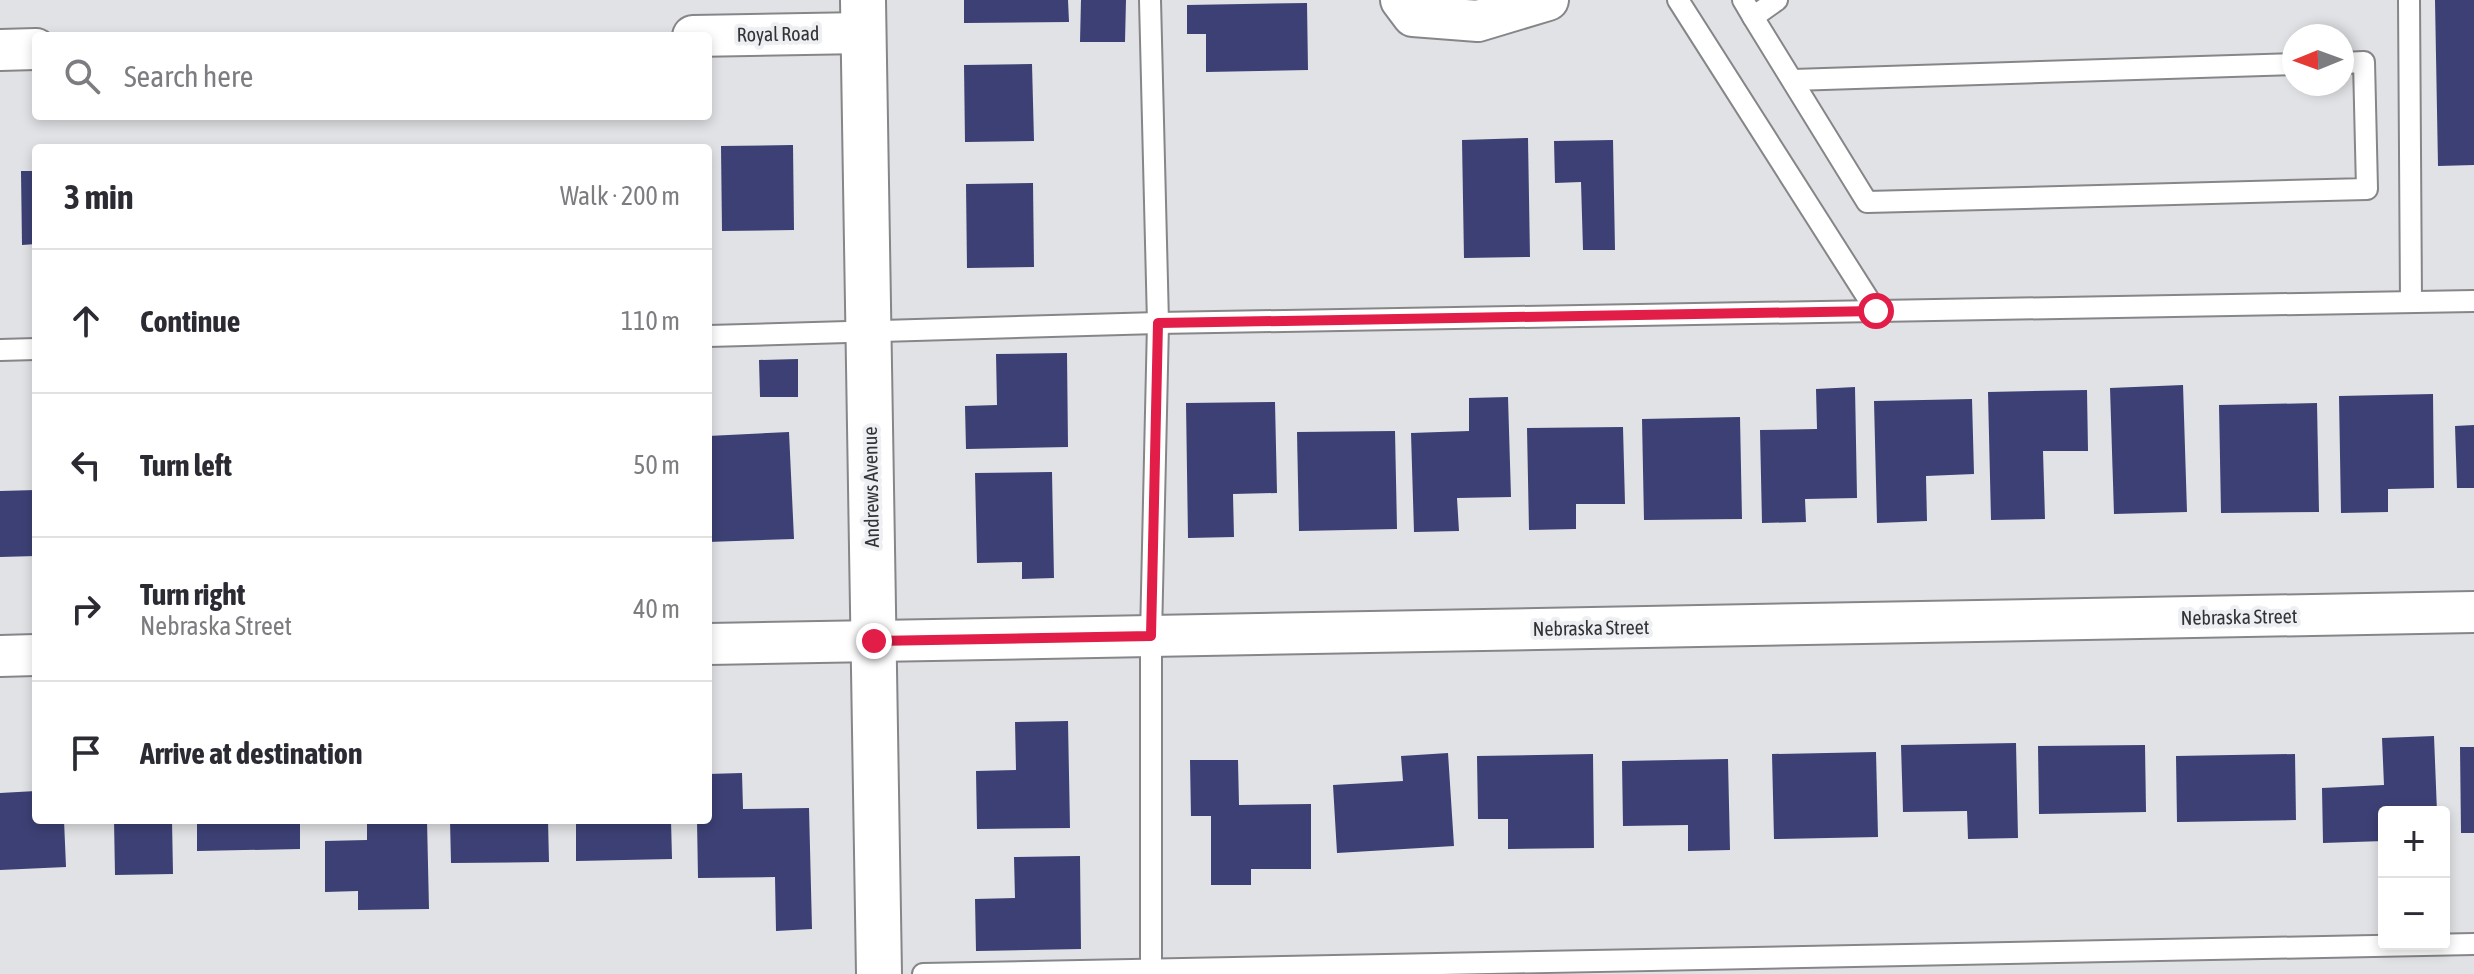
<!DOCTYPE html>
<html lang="en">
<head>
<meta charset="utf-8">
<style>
  body { margin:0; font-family:"Asap Condensed",sans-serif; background:#f7f7f7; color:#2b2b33 }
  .controls { position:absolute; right:24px; bottom:24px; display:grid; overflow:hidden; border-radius:8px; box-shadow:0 4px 12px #0003 }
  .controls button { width:72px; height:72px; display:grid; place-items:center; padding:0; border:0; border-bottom:2px solid #e1e1e2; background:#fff; color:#2b2b33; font:40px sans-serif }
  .compass { position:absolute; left:2282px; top:24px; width:72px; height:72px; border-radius:50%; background:#fff; box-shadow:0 4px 12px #0003; rotate:269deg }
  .stop { position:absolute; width:24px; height:24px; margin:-18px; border:6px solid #e11d48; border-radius:50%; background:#fff }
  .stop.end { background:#e11d48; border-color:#fff; box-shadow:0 2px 8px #0008 }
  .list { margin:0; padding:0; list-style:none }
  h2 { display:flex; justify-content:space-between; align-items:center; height:104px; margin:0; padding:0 32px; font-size:34px }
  h2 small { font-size:26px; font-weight:400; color:#7c7c81 }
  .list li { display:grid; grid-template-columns:52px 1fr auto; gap:24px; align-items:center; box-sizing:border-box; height:144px; padding:0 32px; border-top:2px solid #e1e1e2 }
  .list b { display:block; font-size:30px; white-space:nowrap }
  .list p { margin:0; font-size:26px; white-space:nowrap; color:#7c7c81 }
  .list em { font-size:26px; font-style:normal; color:#7c7c81 }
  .icon { flex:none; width:44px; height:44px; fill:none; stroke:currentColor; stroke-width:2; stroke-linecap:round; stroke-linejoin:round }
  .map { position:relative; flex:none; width:2474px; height:974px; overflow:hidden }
  .search { position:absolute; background:#fff; box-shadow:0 4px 12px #0003; left:32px; top:32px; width:680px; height:88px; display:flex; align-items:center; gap:20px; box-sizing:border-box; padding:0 28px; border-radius:8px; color:#7c7c81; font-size:30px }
  .panel { position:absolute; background:#fff; box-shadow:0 4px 12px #0003; left:32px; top:144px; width:680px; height:680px; border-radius:8px }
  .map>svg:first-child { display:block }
  .building { fill:#3c4074 }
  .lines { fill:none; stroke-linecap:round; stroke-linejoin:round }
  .lane-casing { stroke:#868689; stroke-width:24 }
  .street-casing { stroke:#868689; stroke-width:44 }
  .secondary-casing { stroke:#868689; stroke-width:48 }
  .lane { stroke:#fff; stroke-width:20 }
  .street { stroke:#fff; stroke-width:40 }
  .secondary { stroke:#fff; stroke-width:44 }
  .route { stroke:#e11d48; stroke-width:10 }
  .labels { text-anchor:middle; stroke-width:8; stroke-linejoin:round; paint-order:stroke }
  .street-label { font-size:20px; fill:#323334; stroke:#eeeff2 }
</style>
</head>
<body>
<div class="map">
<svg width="2474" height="974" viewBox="0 0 2474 974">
  <rect width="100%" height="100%" fill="#e1e2e5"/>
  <g class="building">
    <path d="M964 0H1068L1069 22 964 23Z"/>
    <path d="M1081 0H1126L1125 42H1080Z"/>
    <path d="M2435 0H2474V165L2438 166Z"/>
    <path d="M1307 3 1308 70 1206 72V34H1187V5Z"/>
    <path d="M1032 64 1034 141 965 142 964 65Z"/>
    <path d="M1528 138 1530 257 1464 258 1462 140Z"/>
    <path d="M1613 140 1615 250H1583L1581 182 1555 183 1554 141Z"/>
    <path d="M793 145 794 230 722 231 721 146Z"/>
    <path d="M21 171H36V244L22 245Z"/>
    <path d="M1033 183 1034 267 967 268 966 184Z"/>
    <path d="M1067 353 1068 447 966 449 965 406 997 405 996 354Z"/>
    <path d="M798 359V397H760L759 360Z"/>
    <path d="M2183 385 2187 512 2114 514 2110 388Z"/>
    <path d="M1855 387 1857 498 1805 499 1806 522 1762 523 1760 430 1817 429 1816 389Z"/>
    <path d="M2087 390 2088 451H2043L2045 519 1991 520 1988 392Z"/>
    <path d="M2433 394 2434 488 2388 489V512L2341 513 2339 396Z"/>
    <path d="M1508 397 1511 497 1457 498 1459 531 1414 532 1411 433 1469 431V398Z"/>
    <path d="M1972 399 1974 474 1926 476 1927 521 1877 523 1874 401Z"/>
    <path d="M1275 402 1277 493 1233 494 1234 537 1188 538 1186 403Z"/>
    <path d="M2317 403 2319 512 2221 513 2219 405Z"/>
    <path d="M1740 417 1742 519 1644 520 1642 419Z"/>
    <path d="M2474 425V488H2457L2455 426Z"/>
    <path d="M1623 427 1625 504H1576V529L1529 530 1527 428Z"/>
    <path d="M1395 431 1397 529 1299 531 1297 432Z"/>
    <path d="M789 432 794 539 708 542V436Z"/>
    <path d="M1052 472 1054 578 1022 579V562L977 563 975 473Z"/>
    <path d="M36 490V556L0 557V491Z"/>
    <path d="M1068 721 1070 828 977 829 976 771 1016 770 1015 722Z"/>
    <path d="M2434 736 2437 812H2384V841L2323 843 2322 788 2384 785 2382 738Z"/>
    <path d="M2016 743 2018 838 1968 839 1967 811 1903 812 1901 745Z"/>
    <path d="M2145 745 2146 812 2039 814 2038 746Z"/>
    <path d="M2460 747H2474V833H2461Z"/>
    <path d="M1876 752 1878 837 1774 839 1772 754Z"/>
    <path d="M1448 753 1454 846 1337 853 1333 785 1403 781 1401 756Z"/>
    <path d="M1593 754 1594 848 1508 849V819H1478L1477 756Z"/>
    <path d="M2295 754 2296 820 2177 822 2176 756Z"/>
    <path d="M1728 759 1730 850 1688 851V825L1623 826 1622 761Z"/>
    <path d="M1190 760H1238L1239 805 1311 804V869H1251V885H1211V816H1191Z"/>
    <path d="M742 773 743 809 809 808 812 929 776 931 775 877 698 878 697 820H708V774Z"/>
    <path d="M36 791V820H64L66 867 0 870V793Z"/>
    <path d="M114 820H172L173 874 115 875Z"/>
    <path d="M197 820H300V849L197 851Z"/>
    <path d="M367 820H427L429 909 358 910V891L325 892V841L367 840Z"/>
    <path d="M450 820H548L549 862 451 863Z"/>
    <path d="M576 820H671L672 859 576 861Z"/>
    <path d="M1080 856 1081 949 976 951 975 899 1015 898 1014 857Z"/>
  </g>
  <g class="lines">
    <g class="lane-casing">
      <g id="lane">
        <path d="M1150 0 1158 323 1151 636V970"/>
        <path d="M1678 0 1876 311"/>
        <path d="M1743 0 1753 17 1777 0"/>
        <path d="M2409 0 2411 302"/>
        <path d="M1753 17 1867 202 2367 189 2364 62 2342 63"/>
        <path d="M1793 80 2294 64"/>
        <path d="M708 336 1158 323 2474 301"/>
        <path d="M0 350 36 349"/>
        <path d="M923 974 2474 944"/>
      </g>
    </g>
    <g class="street-casing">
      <g id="street">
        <path d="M1401 0 1413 16 1478 21 1548 0"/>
        <path d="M693 36 863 33"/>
        <path d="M0 50 36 49"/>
        <path d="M708 644 2474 612"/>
        <path d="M0 656 36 655"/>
      </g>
    </g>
    <g class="secondary-casing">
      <path id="secondary" d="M863 0 879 974"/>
    </g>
    <use href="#lane" class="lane"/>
    <use href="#street" class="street"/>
    <use href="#secondary" class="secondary"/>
  </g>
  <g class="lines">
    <path class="route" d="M874 641 1151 636 1158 323 1876 311"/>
  </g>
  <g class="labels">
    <g class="street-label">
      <text transform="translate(778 34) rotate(-1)" y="7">Royal Road</text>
      <text transform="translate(871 487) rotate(-91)" y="7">Andrews Avenue</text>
      <text transform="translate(2239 617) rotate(-1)" y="7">Nebraska Street</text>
      <text transform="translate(1591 628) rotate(-1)" y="7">Nebraska Street</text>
    </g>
  </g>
</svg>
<div class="controls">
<button>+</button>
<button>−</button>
</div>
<svg class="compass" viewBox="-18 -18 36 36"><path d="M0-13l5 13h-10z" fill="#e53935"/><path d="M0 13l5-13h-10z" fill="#7c7c81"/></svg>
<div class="stop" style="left:1876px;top:311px"></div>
<div class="stop end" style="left:874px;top:641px"></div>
<div class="search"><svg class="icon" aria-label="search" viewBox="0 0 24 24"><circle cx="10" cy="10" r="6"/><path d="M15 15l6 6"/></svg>Search here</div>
<section class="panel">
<h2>3 min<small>Walk · 200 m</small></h2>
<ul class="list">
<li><svg class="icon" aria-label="ahead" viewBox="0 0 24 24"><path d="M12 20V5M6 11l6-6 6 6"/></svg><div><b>Continue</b></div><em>110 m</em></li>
<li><svg class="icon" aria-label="left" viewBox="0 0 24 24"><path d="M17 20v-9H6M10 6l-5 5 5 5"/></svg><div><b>Turn left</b></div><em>50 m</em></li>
<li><svg class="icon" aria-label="right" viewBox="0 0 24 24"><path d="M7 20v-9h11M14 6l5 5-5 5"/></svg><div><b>Turn right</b><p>Nebraska Street</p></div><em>40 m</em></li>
<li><svg class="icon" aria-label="arrive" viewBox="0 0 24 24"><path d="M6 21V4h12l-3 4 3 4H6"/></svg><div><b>Arrive at destination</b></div></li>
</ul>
</section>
</div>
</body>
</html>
